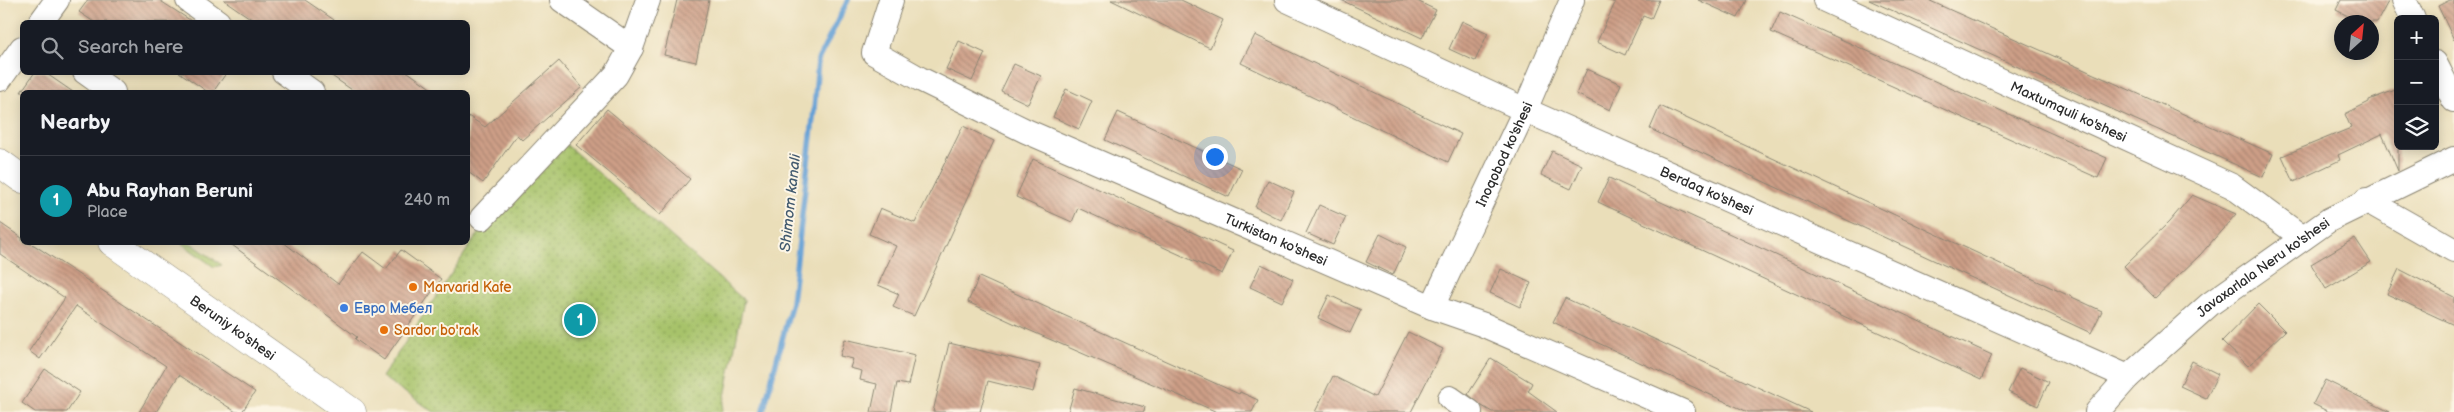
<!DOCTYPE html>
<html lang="en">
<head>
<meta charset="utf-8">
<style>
  body { margin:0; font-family:"Balsamiq Sans",sans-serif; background:#242831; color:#f1f3f6 }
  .controls { position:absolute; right:15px; top:15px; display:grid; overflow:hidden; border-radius:8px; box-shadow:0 2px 12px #0003 }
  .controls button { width:45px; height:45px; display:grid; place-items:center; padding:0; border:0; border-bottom:1px solid #363941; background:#171b24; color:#f1f3f6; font:25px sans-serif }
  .compass { position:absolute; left:2334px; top:15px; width:45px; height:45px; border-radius:50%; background:#171b24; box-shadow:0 2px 12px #0003; rotate:27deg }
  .you { position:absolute; left:1214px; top:156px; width:18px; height:18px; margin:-12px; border:4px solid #fff; border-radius:50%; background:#1a73e8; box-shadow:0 0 0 8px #1a73e833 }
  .badge { display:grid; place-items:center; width:32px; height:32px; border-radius:50%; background:#d690ce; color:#fff; font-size:16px; font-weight:700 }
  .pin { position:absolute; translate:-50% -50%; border:2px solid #fff; box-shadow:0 1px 5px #0006 }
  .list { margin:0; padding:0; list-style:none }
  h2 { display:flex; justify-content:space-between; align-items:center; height:65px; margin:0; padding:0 20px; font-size:21px }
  h2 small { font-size:16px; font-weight:400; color:#9ea1a6 }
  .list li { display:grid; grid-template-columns:32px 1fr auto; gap:15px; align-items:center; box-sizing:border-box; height:90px; padding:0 20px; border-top:1px solid #363941 }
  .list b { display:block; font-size:19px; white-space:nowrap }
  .list p { margin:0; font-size:16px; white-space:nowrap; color:#9ea1a6 }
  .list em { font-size:16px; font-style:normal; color:#9ea1a6 }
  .icon { flex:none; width:28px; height:28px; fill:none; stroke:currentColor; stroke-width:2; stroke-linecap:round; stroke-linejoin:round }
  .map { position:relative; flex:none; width:2454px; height:412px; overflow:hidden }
  .search { position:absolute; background:#171b24; box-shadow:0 2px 12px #0003; left:20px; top:20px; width:450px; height:55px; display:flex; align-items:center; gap:12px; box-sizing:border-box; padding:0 18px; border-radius:8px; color:#9ea1a6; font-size:19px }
  .panel { position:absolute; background:#171b24; box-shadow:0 2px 12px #0003; left:20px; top:90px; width:450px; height:155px; border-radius:8px }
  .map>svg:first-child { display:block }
  .grass { fill:url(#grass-tufts); stroke:#69774a }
  .park { fill:url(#park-dots); stroke:#69774a }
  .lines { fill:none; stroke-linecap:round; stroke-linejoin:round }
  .stream { stroke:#65a0d5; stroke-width:5.5 }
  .building { fill:url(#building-back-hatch) }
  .minor-casing { stroke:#8a8472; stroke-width:26 }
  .major-casing { stroke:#8a8472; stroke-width:29 }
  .minor { stroke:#fff; stroke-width:24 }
  .major { stroke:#fff; stroke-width:28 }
  .food-dot { fill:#e8710a; stroke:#fcf5e5; stroke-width:2 }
  .shop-dot { fill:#3f7fe0; stroke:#fcf5e5; stroke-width:2 }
  .labels { text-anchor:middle; stroke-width:4; stroke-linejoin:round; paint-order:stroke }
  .street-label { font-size:14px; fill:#2b2b2b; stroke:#fcf5e5 }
  .food-label { font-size:14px; fill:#c56008; stroke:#fcf5e5; text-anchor:start }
  .shop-label { font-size:14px; fill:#366cbe; stroke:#fcf5e5; text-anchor:start }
  .water-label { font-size:15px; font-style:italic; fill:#425a6f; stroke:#fcf5e5 }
</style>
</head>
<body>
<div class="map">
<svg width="2454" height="412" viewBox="0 0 2454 412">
  <defs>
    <pattern id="grass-tufts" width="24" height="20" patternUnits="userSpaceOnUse" patternTransform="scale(1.25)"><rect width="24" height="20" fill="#a7c36a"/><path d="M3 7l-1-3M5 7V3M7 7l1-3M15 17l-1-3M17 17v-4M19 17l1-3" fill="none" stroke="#889f57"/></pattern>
    <pattern id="park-dots" width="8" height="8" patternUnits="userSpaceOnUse" patternTransform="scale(1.25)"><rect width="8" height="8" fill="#a7c36a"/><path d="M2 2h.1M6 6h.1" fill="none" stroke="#889f57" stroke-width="1.8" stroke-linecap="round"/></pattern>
    <pattern id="building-back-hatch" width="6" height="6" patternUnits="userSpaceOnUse" patternTransform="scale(1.25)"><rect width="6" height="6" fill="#ce9f87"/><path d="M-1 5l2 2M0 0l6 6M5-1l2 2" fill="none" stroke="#a7826f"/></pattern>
  </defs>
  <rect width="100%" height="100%" fill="#fcf5e5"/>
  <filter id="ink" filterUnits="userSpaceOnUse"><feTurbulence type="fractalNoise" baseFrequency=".02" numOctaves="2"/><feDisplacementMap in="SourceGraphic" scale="10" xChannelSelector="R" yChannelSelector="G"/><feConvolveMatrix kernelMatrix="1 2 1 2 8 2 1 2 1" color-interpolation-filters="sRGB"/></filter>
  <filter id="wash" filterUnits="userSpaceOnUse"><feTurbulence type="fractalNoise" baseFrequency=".0096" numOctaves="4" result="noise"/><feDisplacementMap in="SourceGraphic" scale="20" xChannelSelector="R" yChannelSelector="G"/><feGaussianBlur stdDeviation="1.12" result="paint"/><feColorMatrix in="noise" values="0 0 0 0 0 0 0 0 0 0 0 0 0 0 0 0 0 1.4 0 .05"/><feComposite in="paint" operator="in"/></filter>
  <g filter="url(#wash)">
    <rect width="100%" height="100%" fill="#eadeb9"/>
    <path class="grass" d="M181 243H191L222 265 214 267Z"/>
    <path class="park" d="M561 140 744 300 722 412H434L382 377 473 241 502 205Z"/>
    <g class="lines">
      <path class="stream" d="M763 412 792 302 814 110 818 60 848 0"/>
    </g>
    <g id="blocks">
      <g class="building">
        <path d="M88 0H159L193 22H94L79 12Z"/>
        <path d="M224 0H305L337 22H256Z"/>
        <path d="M677 0H709L696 62 664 55Z"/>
        <path d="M1111 0H1181L1223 20 1210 48Z"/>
        <path d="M1341 0H1415L1436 10 1422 38Z"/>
        <path d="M1608 0H1659L1651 19 1643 16 1625 55 1597 42 1615 3Z"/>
        <path d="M1698 0H1747L1738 18Z"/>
        <path d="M1869 0H1928L2273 154 2263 177Z"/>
        <path d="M2341 0H2389L2377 22H2360L2336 10Z"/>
        <path d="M2450 0H2454V40L2438 6Z"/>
        <path d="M1780 12 2107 158 2098 178 1771 32Z"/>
        <path d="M1462 21 1488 33 1475 61 1449 49Z"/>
        <path d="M1255 35 1461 134 1448 162 1241 63Z"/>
        <path d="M959 41 985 53 972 81 946 69Z"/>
        <path d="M559 61 582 87 522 140 517 135 483 183 468 172V116L485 127Z"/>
        <path d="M1014 64 1041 76 1028 104 1001 91Z"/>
        <path d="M1587 69 1621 84 1610 110 1576 94Z"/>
        <path d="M35 72H44L73 92H21Z"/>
        <path d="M179 72H227L213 92H208Z"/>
        <path d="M326 72H408L436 92H355Z"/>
        <path d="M1066 89 1092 101 1079 129 1053 117Z"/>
        <path d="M2398 89V171L2382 134 2338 155 2340 160 2294 182 2282 156 2351 128 2345 114 2369 102V100Z"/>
        <path d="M1660 106 2102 311 2091 333 1650 129Z"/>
        <path d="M607 109 690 179 660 215 576 145Z"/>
        <path d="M1118 112 1242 169 1229 197 1105 140Z"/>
        <path d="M963 126 994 141 914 316 893 307 899 294 878 285 896 246 869 234 880 208 915 223Z"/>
        <path d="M1552 151 1582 165 1571 189 1541 175Z"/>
        <path d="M1033 159 1233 251 1222 274 1078 208 1072 222 1016 197Z"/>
        <path d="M1609 178 1992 355 1981 380 1598 202Z"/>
        <path d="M1268 180 1294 192 1281 220 1255 207Z"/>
        <path d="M2192 195 2236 214 2200 255 2155 298 2124 266 2169 222Z"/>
        <path d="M1319 205 1346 217 1333 245 1306 233Z"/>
        <path d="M0 223 22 238V242L34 245 255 392 242 412H236L179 375 156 412H139L166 366 76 306 40 359 29 351 65 298 0 254Z"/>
        <path d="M1380 234 1406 247 1393 275 1366 262Z"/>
        <path d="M2355 238 2371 262 2326 289 2311 264Z"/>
        <path d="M228 242H283L338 284 363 252 386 269 401 250 441 279 384 360 355 339 357 337Z"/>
        <path d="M1261 264 1293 279 1282 302 1250 287Z"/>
        <path d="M1501 269 1531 283 1520 307 1490 293Z"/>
        <path d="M2399 269 2454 297V325L2387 294Z"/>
        <path d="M979 277 1239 394 1240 392 1258 400 1252 412H1217L1024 328 968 302Z"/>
        <path d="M1329 295 1361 310 1350 333 1318 318Z"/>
        <path d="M1565 298 1641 333 1811 412H1748L1678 380 1553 322Z"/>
        <path d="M2258 304 2285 331 2248 366 2222 341Z"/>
        <path d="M1408 332 1443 349 1411 412H1315L1333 376 1375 397Z"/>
        <path d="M845 339 915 355 908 385 897 383 891 412H871L877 384 860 380 862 371 850 368 853 359 840 356Z"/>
        <path d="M949 343 1040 365 1033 392 988 381 980 412H933Z"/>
        <path d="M1491 358 1532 383 1528 391 1557 412H1492L1482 406 1468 394Z"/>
        <path d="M2192 361 2218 374 2206 398 2180 386Z"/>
        <path d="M2020 368 2049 382 2038 406 2008 392Z"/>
        <path d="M45 369 80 392 67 412H35L22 403Z"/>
        <path d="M2325 380 2390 412H2329L2313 404Z"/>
        <path d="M1075 388 1145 407 1144 412H1068Z"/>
      </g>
    </g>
  </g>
  <g filter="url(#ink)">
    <use href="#blocks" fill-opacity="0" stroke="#8a8472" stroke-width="1"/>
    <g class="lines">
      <g class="minor-casing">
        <g id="minor">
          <path d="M188 0 218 22"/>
          <path d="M562 0 631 48"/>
          <path id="s1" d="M891 0 874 53 920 79 1026 131 1432 307 1484 325 1683 412"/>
          <path id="s2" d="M1287 0 1525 110 2128 377"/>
          <path id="s3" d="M1825 0 2232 186 2303 238"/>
          <path d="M2404 0 2413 19"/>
          <path d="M41 22 57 0"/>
          <path d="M2435 63 2454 100"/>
          <path d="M85 72 113 92"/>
          <path d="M284 72 312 92"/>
          <path d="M0 79 22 48"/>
          <path d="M2366 200 2454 250"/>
          <path d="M482 218 616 75 631 48 648 0"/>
          <path id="s4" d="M1432 307 1525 110 1572 0"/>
          <path d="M1450 398 1470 412"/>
          <path id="s5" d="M2097 412 2128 377 2210 304 2329 220 2454 159"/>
        </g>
      </g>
      <g class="major-casing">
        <g id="major">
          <path d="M0 163 22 179"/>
          <path id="s6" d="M112 242 352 412"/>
        </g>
      </g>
      <use href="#minor" class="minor"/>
      <use href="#major" class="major"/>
    </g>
  </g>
  <g class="food-dot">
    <circle cx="413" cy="287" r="5"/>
    <circle cx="384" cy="330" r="5"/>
  </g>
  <circle class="shop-dot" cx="344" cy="308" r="5"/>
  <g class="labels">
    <g class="street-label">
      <text dy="5" stroke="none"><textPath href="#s3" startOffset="268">Maxtumquli ko'shesi</textPath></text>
      <text dy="5" stroke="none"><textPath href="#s4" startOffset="169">Inoqobod ko'shesi</textPath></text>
      <text dy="5" stroke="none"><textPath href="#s2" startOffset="461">Berdaq ko'shesi</textPath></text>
      <text dy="5" stroke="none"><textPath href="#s1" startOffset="499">Turkistan ko'shesi</textPath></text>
      <text dy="5" stroke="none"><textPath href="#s5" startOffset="221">Javaxarlala Neru ko'shesi</textPath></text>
      <text dy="5" stroke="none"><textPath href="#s6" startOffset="148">Beruniy ko'shesi</textPath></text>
    </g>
    <g class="food-label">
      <text x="423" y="292">Marvarid Kafe</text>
      <text x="394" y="335">Sardor bo'rak</text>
    </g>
    <g class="shop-label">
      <text x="354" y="313">Евро Мебел</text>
    </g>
    <g class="water-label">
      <text transform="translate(790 203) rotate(-84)" y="5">Shimom kanali</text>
    </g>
  </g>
</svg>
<div class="controls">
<button>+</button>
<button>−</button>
<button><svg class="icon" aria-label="layers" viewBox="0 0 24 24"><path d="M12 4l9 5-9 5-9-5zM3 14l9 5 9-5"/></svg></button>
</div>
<svg class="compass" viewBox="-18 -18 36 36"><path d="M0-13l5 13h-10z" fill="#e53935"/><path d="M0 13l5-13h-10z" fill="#9ea1a6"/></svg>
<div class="you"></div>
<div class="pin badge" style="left:580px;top:320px;background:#0f9aa8">1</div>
<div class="search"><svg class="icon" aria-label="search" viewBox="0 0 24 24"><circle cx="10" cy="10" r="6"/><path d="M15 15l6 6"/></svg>Search here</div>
<section class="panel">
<h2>Nearby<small></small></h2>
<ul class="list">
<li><span class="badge" style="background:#0f9aa8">1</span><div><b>Abu Rayhan Beruni</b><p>Place</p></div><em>240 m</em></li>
</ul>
</section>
</div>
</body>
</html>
